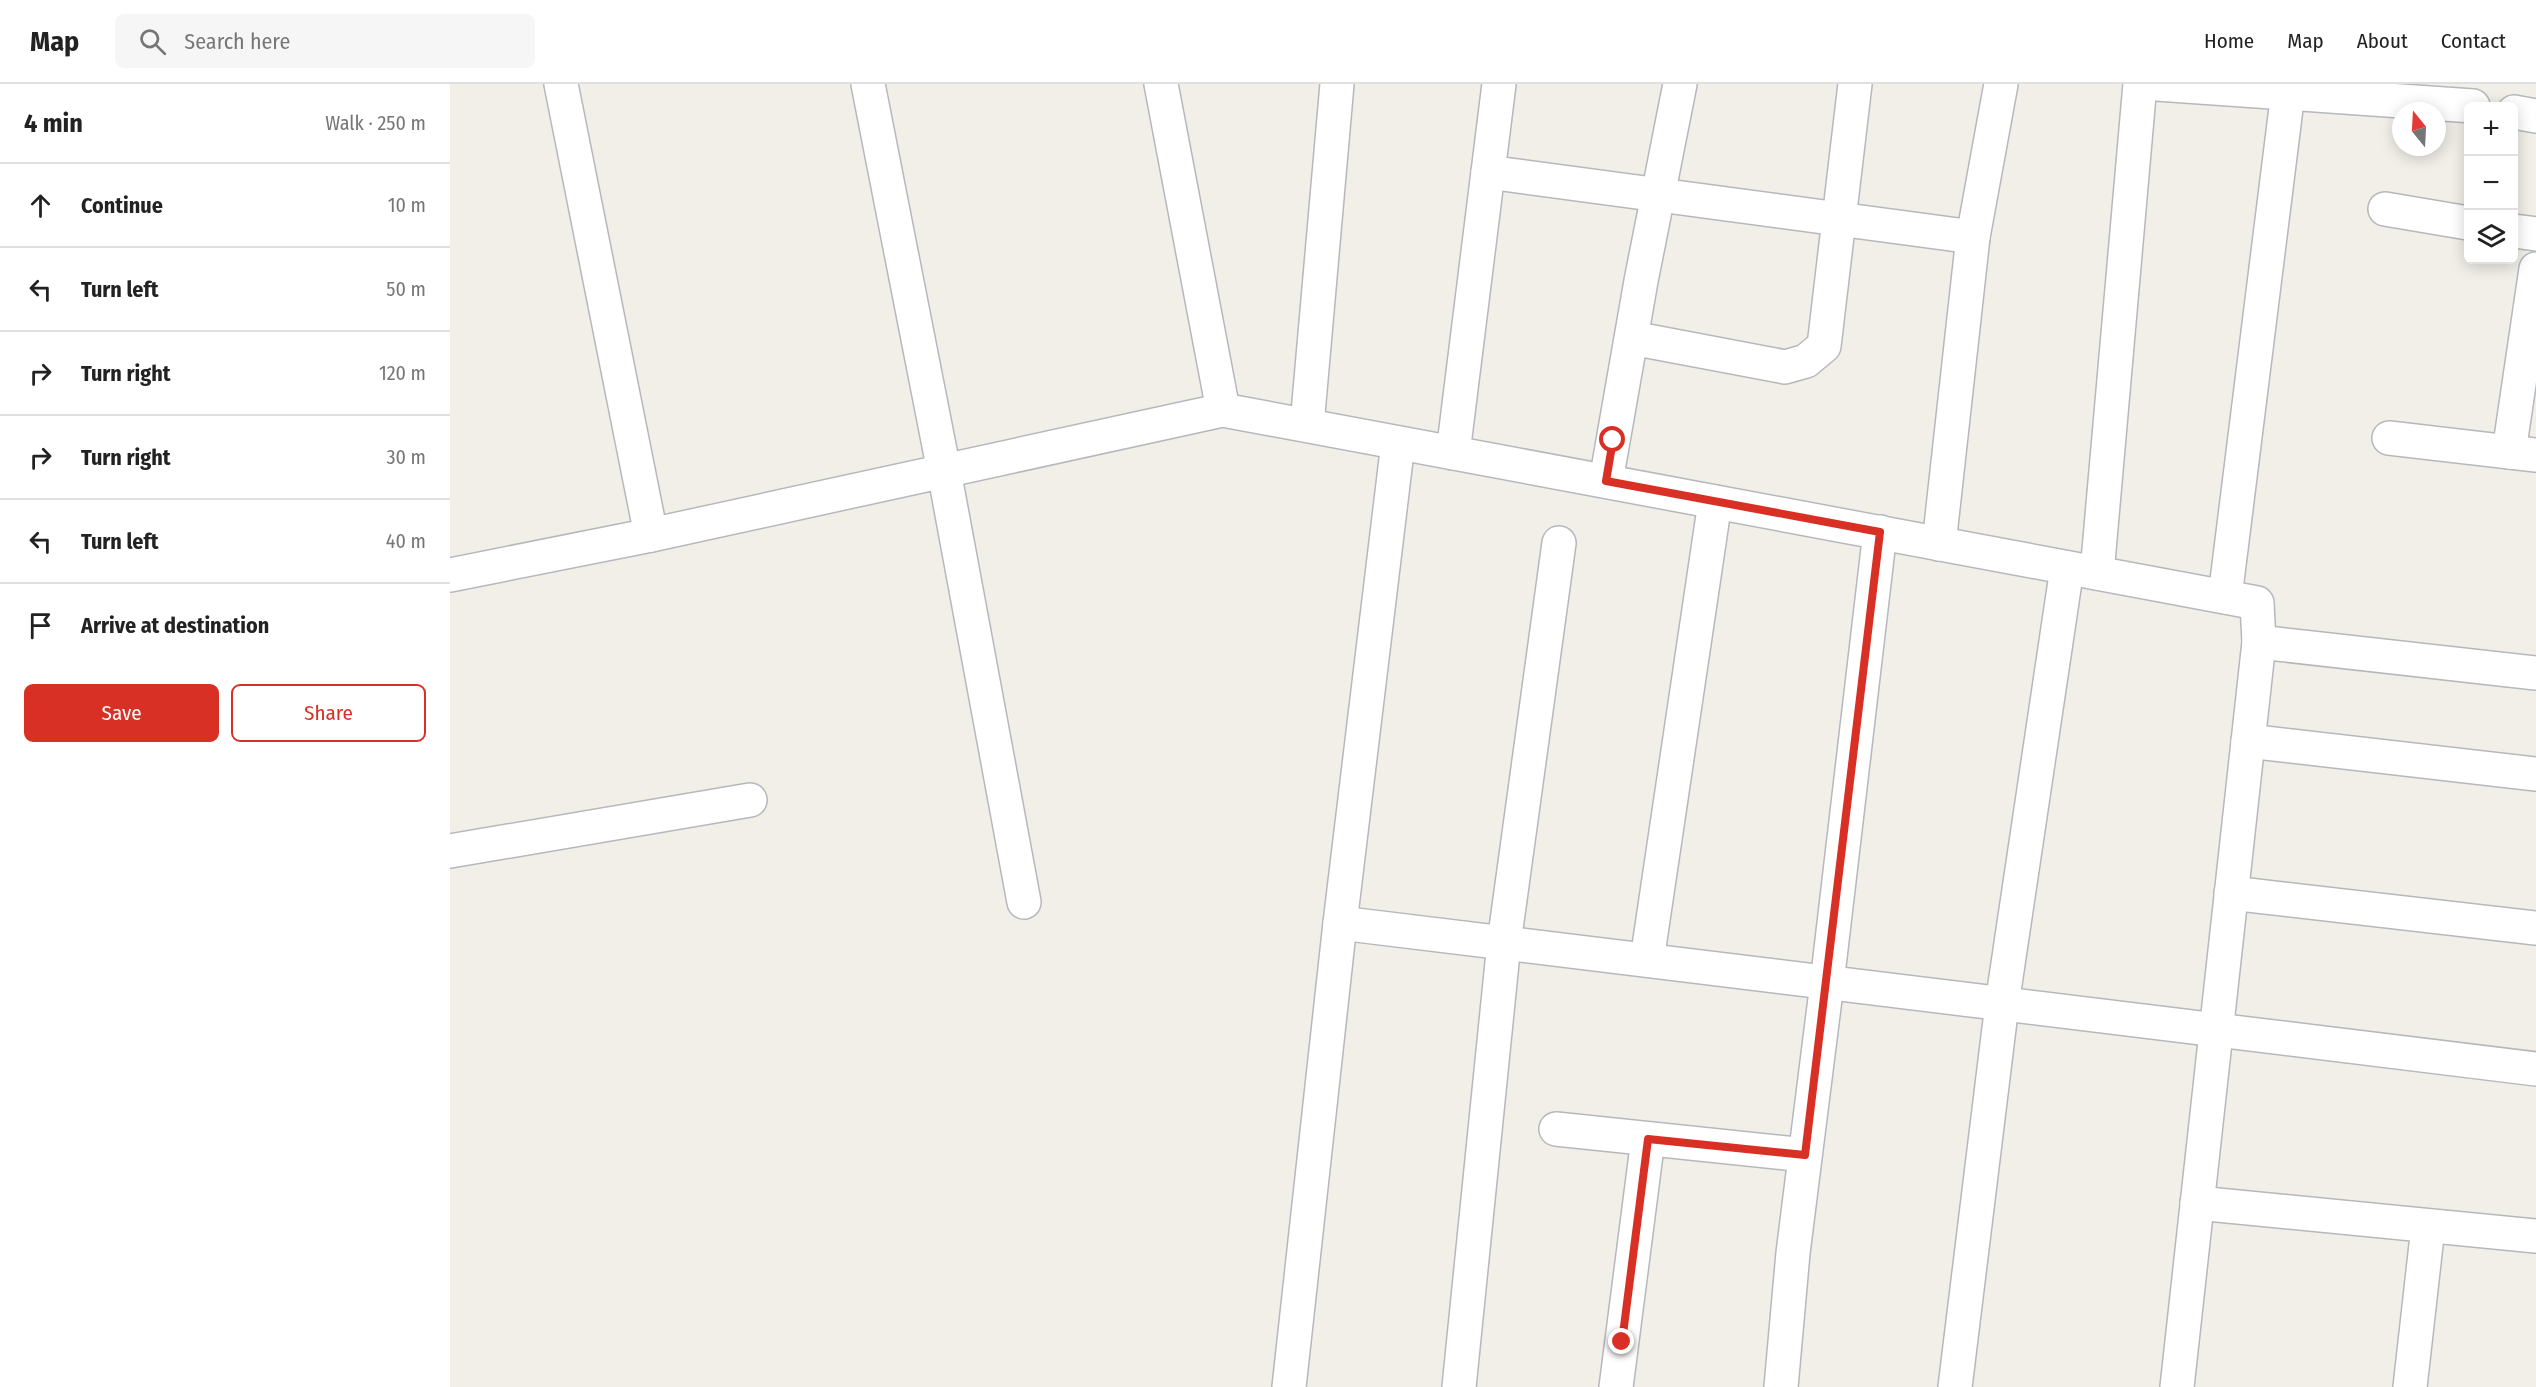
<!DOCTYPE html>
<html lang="en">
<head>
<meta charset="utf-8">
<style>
  body { margin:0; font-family:"Fira Sans Condensed",sans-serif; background:#f6f6f6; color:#222 }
  .controls { position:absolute; right:18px; top:18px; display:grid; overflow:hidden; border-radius:9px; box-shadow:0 3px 15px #0003 }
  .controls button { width:54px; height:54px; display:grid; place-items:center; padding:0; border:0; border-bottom:2px solid #e0e0e0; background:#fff; color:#222; font:30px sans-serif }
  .compass { position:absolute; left:1942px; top:18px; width:54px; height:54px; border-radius:50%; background:#fff; box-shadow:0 3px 15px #0003; rotate:342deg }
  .stop { position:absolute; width:18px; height:18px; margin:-14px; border:4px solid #d93025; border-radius:50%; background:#fff }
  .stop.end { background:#d93025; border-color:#fff; box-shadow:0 2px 6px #0008 }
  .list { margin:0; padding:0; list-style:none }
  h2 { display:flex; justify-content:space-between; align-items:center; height:78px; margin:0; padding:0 24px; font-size:26px }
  h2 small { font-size:20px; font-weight:400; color:#767676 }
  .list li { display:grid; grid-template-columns:39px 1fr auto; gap:18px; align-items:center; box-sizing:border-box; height:84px; padding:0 24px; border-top:2px solid #e0e0e0 }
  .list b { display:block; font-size:22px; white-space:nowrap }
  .list em { font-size:20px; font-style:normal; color:#767676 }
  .actions { display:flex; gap:12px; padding:18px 24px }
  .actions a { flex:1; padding:14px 0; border:2px solid #d93025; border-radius:9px; text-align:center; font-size:21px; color:#d93025 }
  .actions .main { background:#d93025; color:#fff }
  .icon { flex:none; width:33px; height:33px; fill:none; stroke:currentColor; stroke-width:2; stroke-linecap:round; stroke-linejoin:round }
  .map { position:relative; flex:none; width:2086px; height:1303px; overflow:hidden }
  header { display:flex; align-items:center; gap:36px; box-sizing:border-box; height:84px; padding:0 30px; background:#fff; border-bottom:2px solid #e0e0e0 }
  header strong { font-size:28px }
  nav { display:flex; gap:33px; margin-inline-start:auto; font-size:21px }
  .search { width:420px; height:54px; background:#f6f6f6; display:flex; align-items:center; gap:15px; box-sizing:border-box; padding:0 21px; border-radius:9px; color:#767676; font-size:22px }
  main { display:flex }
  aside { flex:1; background:#fff }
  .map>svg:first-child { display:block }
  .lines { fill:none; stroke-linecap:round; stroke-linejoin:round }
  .minor-casing { stroke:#b5b8bc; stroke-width:36 }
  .minor { stroke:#fff; stroke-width:33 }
  .route { stroke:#d93025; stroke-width:8 }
</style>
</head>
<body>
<header>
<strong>Map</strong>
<div class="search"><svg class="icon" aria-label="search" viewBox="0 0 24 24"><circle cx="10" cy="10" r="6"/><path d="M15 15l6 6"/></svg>Search here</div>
<nav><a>Home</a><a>Map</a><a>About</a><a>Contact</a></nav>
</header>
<main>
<aside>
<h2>4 min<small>Walk · 250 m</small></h2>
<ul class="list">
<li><svg class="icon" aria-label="ahead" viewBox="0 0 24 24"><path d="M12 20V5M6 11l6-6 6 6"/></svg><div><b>Continue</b></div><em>10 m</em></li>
<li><svg class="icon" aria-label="left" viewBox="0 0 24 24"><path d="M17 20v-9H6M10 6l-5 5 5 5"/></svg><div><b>Turn left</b></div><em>50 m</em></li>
<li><svg class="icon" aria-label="right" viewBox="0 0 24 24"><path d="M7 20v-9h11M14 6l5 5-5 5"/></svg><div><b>Turn right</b></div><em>120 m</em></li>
<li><svg class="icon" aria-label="right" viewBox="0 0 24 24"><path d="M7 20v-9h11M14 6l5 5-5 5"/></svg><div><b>Turn right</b></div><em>30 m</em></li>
<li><svg class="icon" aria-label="left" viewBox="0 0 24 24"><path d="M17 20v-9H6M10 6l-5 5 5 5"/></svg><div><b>Turn left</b></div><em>40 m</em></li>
<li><svg class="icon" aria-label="arrive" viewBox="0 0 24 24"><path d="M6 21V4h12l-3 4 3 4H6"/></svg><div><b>Arrive at destination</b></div></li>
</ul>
<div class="actions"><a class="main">Save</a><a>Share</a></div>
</aside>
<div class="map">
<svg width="2086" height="1303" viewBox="0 0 2086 1303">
  <rect width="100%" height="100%" fill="#f1efe8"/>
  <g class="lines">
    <g class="minor-casing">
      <g id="minor">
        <path d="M111 0 201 451"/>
        <path d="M418 0 494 387 574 818"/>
        <path d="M711 0 773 326"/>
        <path d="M1707 0 2023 22"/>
        <path d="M2064 28 2086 32"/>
        <path d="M1038 88 1523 153"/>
        <path d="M1935 125 2018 139"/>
        <path d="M2064 147 2086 150"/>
        <path d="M1182 254 1335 283 1356 277 1374 262 1405 0"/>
        <path d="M857 341 887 0"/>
        <path d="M1939 354 2086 371"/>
        <path d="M2059 368 2086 185"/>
        <path d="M1003 369 1049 0"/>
        <path d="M1156 397 1191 197 1230 0"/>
        <path d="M1489 460 1523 153 1551 0"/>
        <path d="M1647 489 1690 0"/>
        <path d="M0 491 201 451 773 326 1807 519 1809 558 1727 1303"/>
        <path d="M1775 513 1838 8"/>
        <path d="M1809 558 2086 589"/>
        <path d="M1798 657 2086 690"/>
        <path d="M0 767 300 716"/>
        <path d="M1781 809 2086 844"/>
        <path d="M890 839 2086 985"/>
        <path d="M1197 876 1265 418"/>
        <path d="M1106 1045 1355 1071"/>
        <path d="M1747 1119 2086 1152"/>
        <path d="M839 1303 890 839 948 359"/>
        <path d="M1009 1303 1054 859 1109 459"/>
        <path d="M1166 1303 1198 1055"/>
        <path d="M1331 1303 1343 1169 1377 899 1430 448"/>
        <path d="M1505 1303 1552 920 1617 484"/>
        <path d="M1960 1303 1978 1143"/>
      </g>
    </g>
    <use href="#minor" class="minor"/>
  </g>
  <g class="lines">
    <path class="route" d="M1163 356 1156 397 1430 448 1355 1071 1198 1055 1172 1258"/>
  </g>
</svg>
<div class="controls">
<button>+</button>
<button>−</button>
<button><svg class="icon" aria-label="layers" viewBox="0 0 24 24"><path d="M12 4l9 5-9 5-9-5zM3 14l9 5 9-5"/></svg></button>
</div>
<svg class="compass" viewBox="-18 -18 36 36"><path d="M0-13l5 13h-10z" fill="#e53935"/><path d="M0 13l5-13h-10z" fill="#767676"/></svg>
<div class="stop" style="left:1163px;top:356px"></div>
<div class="stop end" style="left:1172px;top:1258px"></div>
</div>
</main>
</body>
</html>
